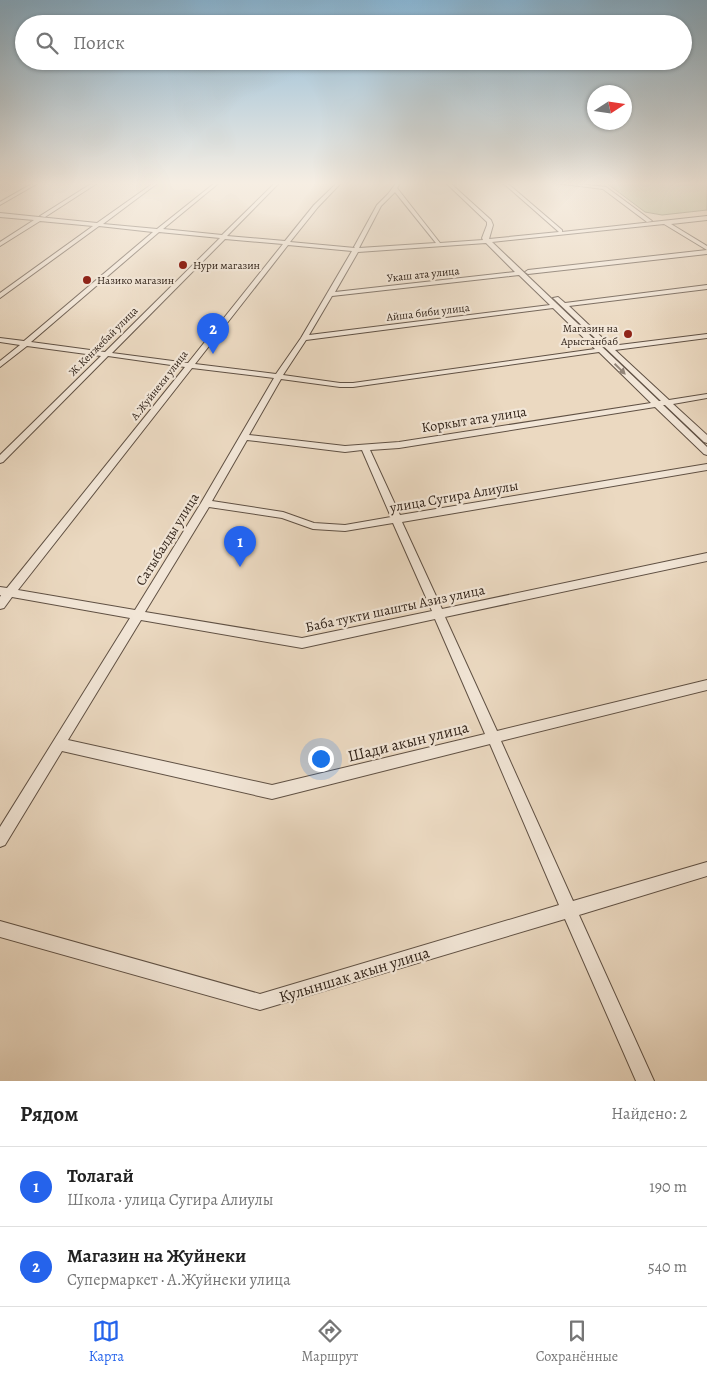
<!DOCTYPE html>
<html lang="ru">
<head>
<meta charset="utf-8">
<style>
  body { margin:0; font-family:Alegreya,serif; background:#f6f6f6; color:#222 }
  .compass { position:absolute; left:587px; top:85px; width:45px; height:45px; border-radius:50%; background:#fff; box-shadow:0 1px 4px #0004; rotate:78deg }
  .you { position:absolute; left:320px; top:758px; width:18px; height:18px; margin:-12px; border:4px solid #fff; border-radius:50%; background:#1a73e8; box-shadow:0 0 0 8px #1a73e833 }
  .badge { display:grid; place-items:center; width:32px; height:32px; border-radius:50%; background:#2563eb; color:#fff; font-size:16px; font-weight:700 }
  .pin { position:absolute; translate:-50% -41px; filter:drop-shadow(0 1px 2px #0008) }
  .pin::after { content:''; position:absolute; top:26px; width:18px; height:15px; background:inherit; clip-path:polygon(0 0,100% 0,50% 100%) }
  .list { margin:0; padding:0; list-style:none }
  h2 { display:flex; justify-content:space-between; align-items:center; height:65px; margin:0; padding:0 20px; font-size:21px }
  h2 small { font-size:16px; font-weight:400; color:#767676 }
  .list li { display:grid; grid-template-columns:32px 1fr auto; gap:15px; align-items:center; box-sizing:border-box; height:80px; padding:0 20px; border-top:1px solid #e0e0e0 }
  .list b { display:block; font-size:19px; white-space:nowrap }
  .list p { margin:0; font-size:16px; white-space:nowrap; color:#767676 }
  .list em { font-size:16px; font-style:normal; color:#767676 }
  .icon { flex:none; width:28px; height:28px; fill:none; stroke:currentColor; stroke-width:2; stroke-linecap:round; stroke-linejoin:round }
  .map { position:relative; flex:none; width:707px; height:1081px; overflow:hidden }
  .search { position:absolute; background:#fff; box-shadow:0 1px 4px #0004; left:15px; right:15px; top:15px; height:55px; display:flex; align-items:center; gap:12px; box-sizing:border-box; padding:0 18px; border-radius:28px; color:#767676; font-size:19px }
  .sheet { height:225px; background:#fff }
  nav { display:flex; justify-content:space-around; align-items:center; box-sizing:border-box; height:70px; border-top:1px solid #e0e0e0; background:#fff; font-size:14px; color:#767676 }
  nav a { display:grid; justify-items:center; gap:2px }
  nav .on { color:#2563eb }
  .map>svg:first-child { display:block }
  .green { fill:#b7bf93; stroke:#747256 }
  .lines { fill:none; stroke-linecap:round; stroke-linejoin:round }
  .minor-casing { stroke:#605144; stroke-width:2 }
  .minor { fill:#f2e6d7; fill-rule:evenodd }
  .oneway { fill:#928578 }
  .poi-dot { fill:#8f2418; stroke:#f2e6d7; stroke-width:2 }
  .labels { text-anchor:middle; stroke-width:4.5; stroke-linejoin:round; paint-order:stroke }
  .far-poi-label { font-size:11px; fill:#32241a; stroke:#f2e6d7; text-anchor:start }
  .far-street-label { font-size:11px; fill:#32241a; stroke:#f2e6d7 }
  .street-label { font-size:14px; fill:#32241a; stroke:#f2e6d7 }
  .near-street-label { font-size:16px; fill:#32241a; stroke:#f2e6d7 }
</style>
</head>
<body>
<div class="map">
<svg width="707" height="1081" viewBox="0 0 707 1081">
  <rect width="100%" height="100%" fill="#ebd9c1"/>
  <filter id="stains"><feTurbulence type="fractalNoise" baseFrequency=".004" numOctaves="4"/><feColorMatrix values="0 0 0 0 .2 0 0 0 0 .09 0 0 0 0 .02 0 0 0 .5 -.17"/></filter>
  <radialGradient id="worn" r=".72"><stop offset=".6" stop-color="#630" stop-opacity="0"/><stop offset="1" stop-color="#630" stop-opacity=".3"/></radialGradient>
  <path class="green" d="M605 182H707V210L662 215 645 212Z"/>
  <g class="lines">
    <g class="minor-casing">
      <g id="minor">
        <path d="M35 182H40L0 205V202Z"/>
        <path d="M94 182H99L45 217 40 216Z"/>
        <path d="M155 182H159L103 224 157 229 216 182H220L163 229 222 235 276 182H280L227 236 285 241 314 205 338 182H342L318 207 290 242 355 248 354 247 377 205 388 194 397 182H401L397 188 440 243 483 240 482 238 487 225V222L445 182H449L491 220 493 225 489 239 559 232 502 182H506L562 230V232L707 216V220L671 224 707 246V250L664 224 492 242 659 401H661L553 298 558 297 565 303 707 285V289L569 306 611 346 707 334V338L615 350 669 400 707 394V398L673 404 707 435V443L704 442 665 405H663L707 447V455L704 454 655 407 399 448 370 450 400 515 707 464V470L402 522 442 609 707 553V561L445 617 497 731 707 680V690L501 741 573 901 707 862V876L579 915 654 1081H636L565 919 260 1010 0 937V921L260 994 559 905 490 744 272 799 62 751 5 845 0 847V827L130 618 12 597 4 608 0 609V597L1 595H0V587L7 588 185 367 108 356 3 462 0 463V455L101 356 27 346 0 367V361L20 345 0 342V338L24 341 153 232 99 226 0 298V293L93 226 40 221 0 246V242L34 220 0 217V213L97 223ZM395 192 436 243 359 248 381 206ZM159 232 220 238 105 352 31 342ZM225 239 283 244 188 363 112 353ZM486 243 515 272 335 292 358 252ZM288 245 352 251 301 338 276 374 195 364ZM519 275 550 305 309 335 332 296ZM553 308 595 349 353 383H340L283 375 306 340ZM599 352 651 403 399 442 345 446 249 435 281 379 340 387H353ZM192 368 274 378 201 503 135 610 18 590ZM247 440 345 452 362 450 391 517 345 525 314 523 283 512 212 501ZM209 507 282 518 313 529 345 531 393 523 432 611 302 638 145 612ZM435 619 485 734 272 785 68 740 141 620 302 648Z"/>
        <path d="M548 182H559L606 187 652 221 647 222 603 189Z"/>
        <path d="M707 250V254L528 274 525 272 528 270Z"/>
      </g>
    </g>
    <use href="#minor" class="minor"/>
  </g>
  <defs><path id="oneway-solid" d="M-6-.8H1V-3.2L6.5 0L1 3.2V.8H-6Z" transform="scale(1.25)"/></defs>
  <use class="oneway" href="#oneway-solid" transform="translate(620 369) rotate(44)"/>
  <linearGradient id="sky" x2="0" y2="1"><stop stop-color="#88b6d5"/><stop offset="0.55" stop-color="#f6eee3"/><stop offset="1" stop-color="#f6eee3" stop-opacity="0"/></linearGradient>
  <rect width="707" height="333" fill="url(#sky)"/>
  <g class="poi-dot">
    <circle cx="183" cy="265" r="5"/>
    <circle cx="87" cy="280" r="5"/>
    <circle cx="628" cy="334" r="5"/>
  </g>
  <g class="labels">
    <g class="far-poi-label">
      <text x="193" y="269">Нури магазин</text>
      <text x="97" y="284">Назико магазин</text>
      <text x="618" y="332" text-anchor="end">Магазин на<tspan x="618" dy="13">Арыстанбаб</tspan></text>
    </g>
    <g class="far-street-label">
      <text transform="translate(423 274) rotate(-6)" y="4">Укаш ата улица</text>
      <text transform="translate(428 312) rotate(-7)" y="4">Айша биби улица</text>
      <text transform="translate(103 341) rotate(-45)" y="4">Ж.Кенжебай улица</text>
      <text transform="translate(159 385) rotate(-52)" y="4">А.Жуйнеки улица</text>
    </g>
    <g class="street-label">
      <text transform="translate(474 419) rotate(-9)" y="5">Коркыт ата улица</text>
      <text transform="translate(454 496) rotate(-10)" y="5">улица Сугира Алиулы</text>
      <text transform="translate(167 539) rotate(-58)" y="5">Сатыбалды улица</text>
      <text transform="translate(395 608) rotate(-12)" y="5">Баба тукти шашты Азиз улица</text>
    </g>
    <g class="near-street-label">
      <text transform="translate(408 741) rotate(-14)" y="6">Шади акын улица</text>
      <text transform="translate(354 974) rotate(-17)" y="6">Кулыншак акын улица</text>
    </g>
  </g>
  <rect width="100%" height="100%" filter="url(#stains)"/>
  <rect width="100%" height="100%" fill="url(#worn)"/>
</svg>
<svg class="compass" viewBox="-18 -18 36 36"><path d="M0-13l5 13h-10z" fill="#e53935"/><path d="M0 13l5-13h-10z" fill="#767676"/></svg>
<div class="you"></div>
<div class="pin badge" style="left:240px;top:567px">1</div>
<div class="pin badge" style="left:213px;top:354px">2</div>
<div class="search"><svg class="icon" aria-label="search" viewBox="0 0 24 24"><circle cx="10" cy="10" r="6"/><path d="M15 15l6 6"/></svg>Поиск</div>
</div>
<section class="sheet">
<h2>Рядом<small>Найдено: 2</small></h2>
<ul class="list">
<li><span class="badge">1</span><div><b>Толагай</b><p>Школа · улица Сугира Алиулы</p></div><em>190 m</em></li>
<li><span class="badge">2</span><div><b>Магазин на Жуйнеки</b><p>Супермаркет · А.Жуйнеки улица</p></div><em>540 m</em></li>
</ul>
</section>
<nav>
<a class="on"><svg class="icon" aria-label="map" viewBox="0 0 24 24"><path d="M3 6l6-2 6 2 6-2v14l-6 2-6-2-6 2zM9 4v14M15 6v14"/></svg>Карта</a>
<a><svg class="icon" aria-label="directions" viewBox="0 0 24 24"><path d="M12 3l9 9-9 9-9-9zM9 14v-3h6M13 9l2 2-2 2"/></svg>Маршрут</a>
<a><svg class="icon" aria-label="saved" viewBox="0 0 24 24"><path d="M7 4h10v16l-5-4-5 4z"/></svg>Сохранённые</a>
</nav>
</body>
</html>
